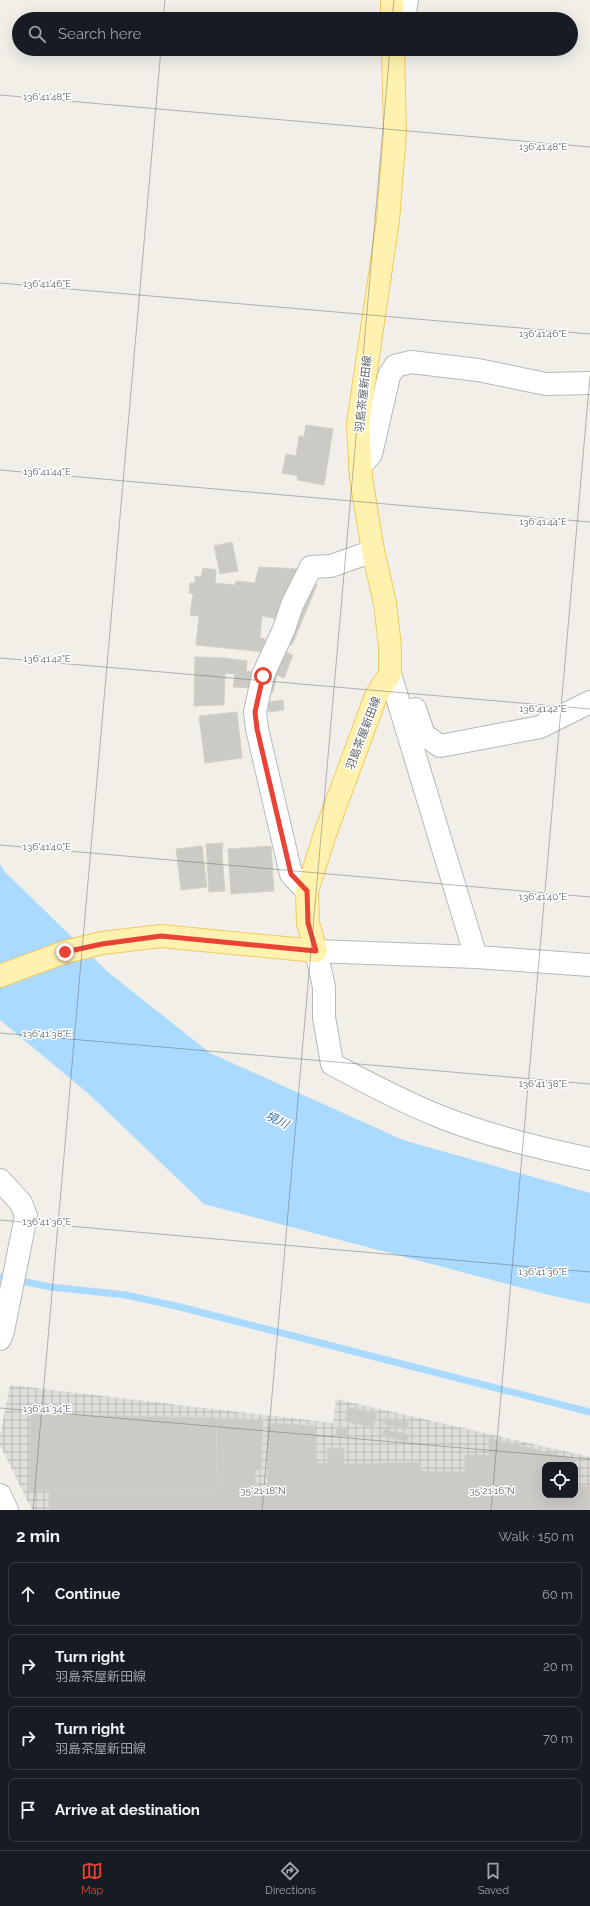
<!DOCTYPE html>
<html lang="en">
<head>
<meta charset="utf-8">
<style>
  body { margin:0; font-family:Raleway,"Noto Sans JP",sans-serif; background:#242831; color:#f1f3f6 }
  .controls { position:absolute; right:12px; bottom:12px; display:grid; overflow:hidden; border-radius:8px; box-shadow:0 4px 16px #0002 }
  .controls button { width:36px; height:36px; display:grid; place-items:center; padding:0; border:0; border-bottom:1px solid #363941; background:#171b24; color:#f1f3f6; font:20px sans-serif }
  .stop { position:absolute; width:12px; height:12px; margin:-9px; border:3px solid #ea4335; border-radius:50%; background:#fff }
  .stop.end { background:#ea4335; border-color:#fff; box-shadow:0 1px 4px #0008 }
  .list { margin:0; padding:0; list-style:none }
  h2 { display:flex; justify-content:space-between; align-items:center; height:52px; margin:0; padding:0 16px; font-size:17px }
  h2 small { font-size:13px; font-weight:400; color:#9ea1a6 }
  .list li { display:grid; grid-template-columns:26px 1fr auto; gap:12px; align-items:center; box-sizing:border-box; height:64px; margin:0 8px 8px; padding:0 8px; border:1px solid #363941; border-radius:8px }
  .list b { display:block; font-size:15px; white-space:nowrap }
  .list p { margin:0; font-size:13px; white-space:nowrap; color:#9ea1a6 }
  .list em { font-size:13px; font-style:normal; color:#9ea1a6 }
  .icon { flex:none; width:22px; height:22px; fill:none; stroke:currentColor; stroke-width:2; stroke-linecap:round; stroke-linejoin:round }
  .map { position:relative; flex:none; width:590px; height:1510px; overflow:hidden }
  .search { position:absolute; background:#171b24; box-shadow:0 4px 16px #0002; left:12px; right:12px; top:12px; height:44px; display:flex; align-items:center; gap:10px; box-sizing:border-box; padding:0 14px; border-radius:22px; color:#9ea1a6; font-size:15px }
  .sheet { height:340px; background:#171b24 }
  nav { display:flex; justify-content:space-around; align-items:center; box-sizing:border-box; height:56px; border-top:1px solid #363941; background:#171b24; font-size:11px; color:#9ea1a6 }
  nav a { display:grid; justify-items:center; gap:2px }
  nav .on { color:#ea4335 }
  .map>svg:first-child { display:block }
  .industrial { fill:url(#industrial-grid); fill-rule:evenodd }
  .water { fill:#aadaff }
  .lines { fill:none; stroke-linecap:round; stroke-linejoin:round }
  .stream { stroke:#aadaff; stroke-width:7 }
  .building { fill:#cccac5; stroke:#d6d1c6 }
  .minor-casing { stroke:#b5b8bc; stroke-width:24 }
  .major-casing { stroke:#f2c960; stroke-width:24 }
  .minor { stroke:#fff; stroke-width:22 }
  .major { stroke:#fff2af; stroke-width:22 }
  .route { stroke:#ea4335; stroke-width:5 }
  .ticks { fill:none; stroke:#5f6368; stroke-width:1; stroke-opacity:0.45 }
  .labels { text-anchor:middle; stroke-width:3; stroke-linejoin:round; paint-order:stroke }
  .street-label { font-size:11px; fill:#5f6368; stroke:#fff }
  .water-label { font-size:12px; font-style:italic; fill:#4174aa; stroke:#fff }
  .ticks-label { font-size:10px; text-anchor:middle; fill:#5f6368; stroke:#fff; stroke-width:3; stroke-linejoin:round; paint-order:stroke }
</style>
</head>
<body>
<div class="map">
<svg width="590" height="1510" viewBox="0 0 590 1510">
  <defs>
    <pattern id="industrial-grid" width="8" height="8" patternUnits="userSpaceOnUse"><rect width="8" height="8" fill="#e0deda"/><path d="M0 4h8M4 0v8" fill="none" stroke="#b9b8b5"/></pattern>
  </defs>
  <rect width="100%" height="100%" fill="#f1efe8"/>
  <path class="industrial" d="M10 1385 333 1423 336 1399 590 1457V1510H32L0 1445V1436ZM545 1465H575V1495H545Z"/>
  <path class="water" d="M0 864 5 872 108 972 210 1053 403 1140 590 1193V1304L549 1295 204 1204 90 1095 0 1020Z"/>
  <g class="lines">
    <path class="stream" d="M0 1277 51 1287 126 1295 180 1307 590 1412"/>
  </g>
  <g class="building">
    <path d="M306 425 333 429 324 485 297 480 298 476 282 473 286 454 296 456 299 436 304 437Z"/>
    <path d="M232 542 238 571 220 574 214 546Z"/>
    <path d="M259 567 301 569 282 620 262 616 260 638 265 639 264 652 196 645 199 616 190 615 193 594 189 593 190 583H195V576L201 577 203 568 216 570 215 583 235 585 236 581 255 583Z"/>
    <path d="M308 581 317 585 292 645 284 641Z"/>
    <path d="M283 651 293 655 284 678 277 675 273 692 268 691Z"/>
    <path d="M195 657 225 658 247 661 246 671 255 672 253 688 233 687 235 674 225 673 224 705 194 706Z"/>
    <path d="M283 700 284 710 269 712 268 702Z"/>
    <path d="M237 712 242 758 205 763 199 716Z"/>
    <path d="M223 843 222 855 225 891 209 892 206 844Z"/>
    <path d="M202 846 207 887 181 890 176 849Z"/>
    <path d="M271 846 274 891 231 894 228 849Z"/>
    <path d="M348 1407 377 1413 373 1428 345 1421Z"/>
    <path d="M30 1414 217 1418 216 1493 29 1490Z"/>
    <path d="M384 1417 409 1423 407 1430 382 1423Z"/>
    <path d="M217 1418 263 1420 261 1470H256L255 1491 267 1492 270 1423 315 1426V1463H327V1448H344V1464L421 1462 420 1471 465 1472V1455H489V1438L575 1459V1465H545V1495H575V1486H590V1510H49V1490L216 1493Z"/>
    <path d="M347 1427 348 1435 337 1437 336 1428Z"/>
    <path d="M384 1429 409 1435 408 1442 382 1436Z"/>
  </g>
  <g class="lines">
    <g class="minor-casing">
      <g id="minor">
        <path d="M404 19 407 0"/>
        <path d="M360 466 371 454 389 376 395 366 411 362 478 370 546 384 590 383"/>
        <path d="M390 674 476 957"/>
        <path d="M415 709 424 735 440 746 540 727 590 702"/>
        <path d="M307 891 291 874 257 729 255 712 263 675 284 629 292 605 311 567 331 566 373 551"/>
        <path d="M590 965 476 957 316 951 324 987V1017L332 1064C368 1083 403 1102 441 1117 489 1136 540 1148 590 1159"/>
        <path d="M0 1180 21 1203 26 1216 3 1331 0 1339"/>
        <path d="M0 1495 7 1510"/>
      </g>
    </g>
    <g class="major-casing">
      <g id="major">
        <path d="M392 19V0"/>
        <path d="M0 976 65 952 102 943 161 936 316 951 308 923 307 891 325 834 376 696 390 674V647L385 603 373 551 361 478 358 424 388 220 395 132 393 49"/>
      </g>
    </g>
    <use href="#minor" class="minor"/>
    <use href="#major" class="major"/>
  </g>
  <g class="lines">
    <path class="route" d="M65 952 102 944 161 936 316 951 308 923 307 891 291 874 257 729 255 712 263 676"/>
  </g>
  <path class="ticks" d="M163 19 165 0M392 19 394 0M0 95 590 147M0 283 590 334M0 470 590 522M0 658 590 709M0 845 590 897M0 1033 590 1084M0 1220 590 1272M0 1408 590 1459M33 1510 161 49M262 1510 390 49M491 1510 590 376"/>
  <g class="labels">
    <g class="street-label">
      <text transform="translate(363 394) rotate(-84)" y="4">羽島茶屋新田線</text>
      <text transform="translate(363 733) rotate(-69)" y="4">羽島茶屋新田線</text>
    </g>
    <g class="water-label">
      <text transform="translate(277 1120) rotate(27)" y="4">境川</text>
    </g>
  </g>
  <g class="ticks-label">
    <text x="47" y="100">136°41'48"E</text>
    <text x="543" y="150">136°41'48"E</text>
    <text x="47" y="287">136°41'46"E</text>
    <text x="543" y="337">136°41'46"E</text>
    <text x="47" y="475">136°41'44"E</text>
    <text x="543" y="525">136°41'44"E</text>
    <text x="47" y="662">136°41'42"E</text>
    <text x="543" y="712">136°41'42"E</text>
    <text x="47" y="850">136°41'40"E</text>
    <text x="543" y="900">136°41'40"E</text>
    <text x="47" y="1037">136°41'38"E</text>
    <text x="543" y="1087">136°41'38"E</text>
    <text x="47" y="1225">136°41'36"E</text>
    <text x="543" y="1275">136°41'36"E</text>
    <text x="47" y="1412">136°41'34"E</text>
    <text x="263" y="1494">35°21'18"N</text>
    <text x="492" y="1494">35°21'16"N</text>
  </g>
</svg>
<div class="controls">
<button><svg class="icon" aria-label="locate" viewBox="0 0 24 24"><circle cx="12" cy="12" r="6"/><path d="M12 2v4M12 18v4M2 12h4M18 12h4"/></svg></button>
</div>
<div class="stop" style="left:263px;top:676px"></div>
<div class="stop end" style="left:65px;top:952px"></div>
<div class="search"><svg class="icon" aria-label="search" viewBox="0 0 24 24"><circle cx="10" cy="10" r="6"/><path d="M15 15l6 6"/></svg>Search here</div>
</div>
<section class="sheet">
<h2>2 min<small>Walk · 150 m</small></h2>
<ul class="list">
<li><svg class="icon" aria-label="ahead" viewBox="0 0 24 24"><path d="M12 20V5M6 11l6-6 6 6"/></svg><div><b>Continue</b></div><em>60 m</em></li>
<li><svg class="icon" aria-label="right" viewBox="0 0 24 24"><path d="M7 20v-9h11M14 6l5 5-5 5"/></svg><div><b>Turn right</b><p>羽島茶屋新田線</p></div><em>20 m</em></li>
<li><svg class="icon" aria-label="right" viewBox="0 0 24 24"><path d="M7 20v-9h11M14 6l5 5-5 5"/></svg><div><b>Turn right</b><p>羽島茶屋新田線</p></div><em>70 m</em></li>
<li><svg class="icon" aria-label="arrive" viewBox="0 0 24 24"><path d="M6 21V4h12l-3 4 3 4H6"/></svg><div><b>Arrive at destination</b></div></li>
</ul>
</section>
<nav>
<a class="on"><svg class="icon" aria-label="map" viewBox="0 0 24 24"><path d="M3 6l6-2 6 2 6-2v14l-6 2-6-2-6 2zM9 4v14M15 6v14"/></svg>Map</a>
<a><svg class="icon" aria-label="directions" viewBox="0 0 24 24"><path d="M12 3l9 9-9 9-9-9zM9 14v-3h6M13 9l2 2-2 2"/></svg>Directions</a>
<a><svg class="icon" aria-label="saved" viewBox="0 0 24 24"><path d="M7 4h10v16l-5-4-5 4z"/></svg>Saved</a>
</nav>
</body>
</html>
